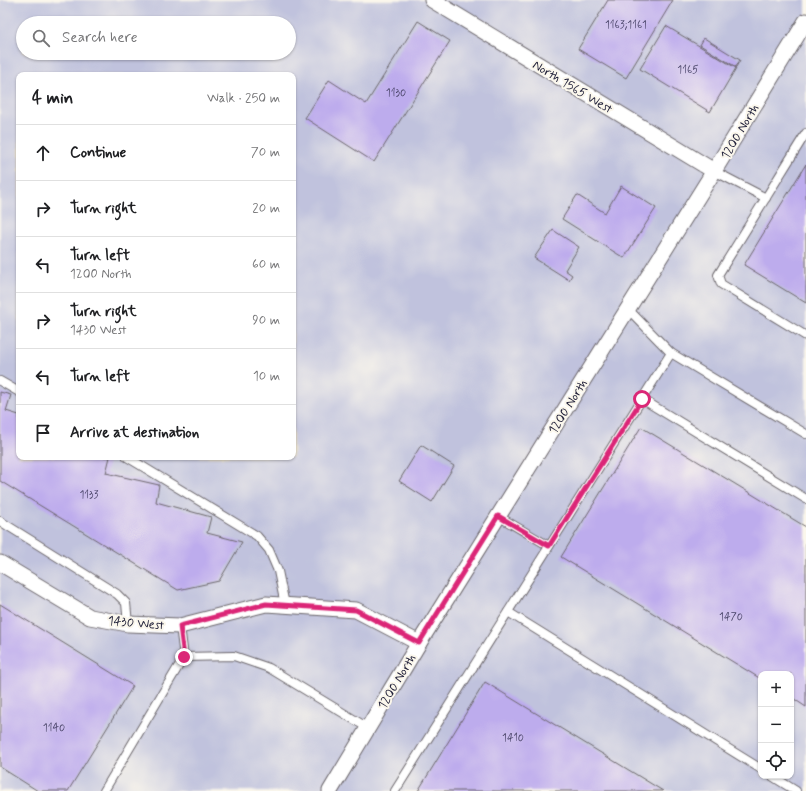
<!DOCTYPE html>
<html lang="en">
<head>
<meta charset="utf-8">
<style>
  body { margin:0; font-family:Mynerve,sans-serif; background:#f2f2f2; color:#202124 }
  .controls { position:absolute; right:12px; bottom:12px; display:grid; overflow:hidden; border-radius:8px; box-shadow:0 1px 3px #0004 }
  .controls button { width:36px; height:36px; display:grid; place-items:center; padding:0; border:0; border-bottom:1px solid #e0e0e0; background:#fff; color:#202124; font:20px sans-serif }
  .stop { position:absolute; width:12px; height:12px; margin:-9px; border:3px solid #db2777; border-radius:50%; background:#fff }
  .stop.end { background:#db2777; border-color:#fff; box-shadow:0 1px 4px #0008 }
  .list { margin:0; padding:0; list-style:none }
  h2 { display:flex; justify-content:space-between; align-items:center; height:52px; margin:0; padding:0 16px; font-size:17px }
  h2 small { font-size:13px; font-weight:400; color:#757577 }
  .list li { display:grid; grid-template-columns:26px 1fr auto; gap:12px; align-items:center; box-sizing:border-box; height:56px; padding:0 16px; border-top:1px solid #e0e0e0 }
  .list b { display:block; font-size:15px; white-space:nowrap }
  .list p { margin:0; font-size:13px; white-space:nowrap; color:#757577 }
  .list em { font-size:13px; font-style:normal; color:#757577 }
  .icon { flex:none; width:22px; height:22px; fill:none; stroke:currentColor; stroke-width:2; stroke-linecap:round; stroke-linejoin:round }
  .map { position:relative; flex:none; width:806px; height:791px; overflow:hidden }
  .search { position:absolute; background:#fff; box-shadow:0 1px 3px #0004; left:16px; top:16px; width:280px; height:44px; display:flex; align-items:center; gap:10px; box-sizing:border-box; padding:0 14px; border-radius:22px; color:#757577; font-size:15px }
  .panel { position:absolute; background:#fff; box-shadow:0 1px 3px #0004; left:16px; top:72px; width:280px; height:388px; border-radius:8px }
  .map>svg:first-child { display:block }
  .industrial { fill:#c0c2dd; fill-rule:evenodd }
  .building { fill:#bdaced }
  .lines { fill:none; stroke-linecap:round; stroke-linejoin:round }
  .lane-casing { stroke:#6a656a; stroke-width:10 }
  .street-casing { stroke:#6a656a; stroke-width:17 }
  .lane { stroke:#fff; stroke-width:8 }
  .street { stroke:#fff; stroke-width:15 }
  .route { stroke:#db2777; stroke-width:5 }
  .labels { text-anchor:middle; stroke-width:4; stroke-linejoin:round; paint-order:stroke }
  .number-label { font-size:11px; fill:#494468 }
  .street-label { font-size:13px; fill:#22223b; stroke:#fbf7ec }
</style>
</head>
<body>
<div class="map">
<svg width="806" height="791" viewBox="0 0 806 791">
  <rect width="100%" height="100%" fill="#fbf7ec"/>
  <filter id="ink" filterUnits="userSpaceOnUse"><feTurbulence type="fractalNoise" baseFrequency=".025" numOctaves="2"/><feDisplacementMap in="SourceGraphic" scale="8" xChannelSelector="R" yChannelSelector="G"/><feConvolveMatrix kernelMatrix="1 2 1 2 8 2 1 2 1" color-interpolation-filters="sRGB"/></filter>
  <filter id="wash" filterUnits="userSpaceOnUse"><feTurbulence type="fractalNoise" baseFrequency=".012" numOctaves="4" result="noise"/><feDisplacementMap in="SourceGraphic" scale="16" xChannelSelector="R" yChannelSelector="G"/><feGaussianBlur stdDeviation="0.9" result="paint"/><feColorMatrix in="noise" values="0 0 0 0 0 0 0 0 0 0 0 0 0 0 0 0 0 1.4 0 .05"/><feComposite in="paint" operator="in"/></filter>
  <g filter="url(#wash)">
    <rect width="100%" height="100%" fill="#efe2c2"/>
    <path class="industrial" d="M0 0H806V791H0ZM23 23H289V53H23ZM19 75H293V457H19ZM761 674H791V776H761Z"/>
    <g id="blocks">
      <g class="building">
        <path d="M608 0H673L626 78 578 49Z"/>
        <path d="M418 21 450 41 374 162 305 118 329 80 366 104Z"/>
        <path d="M666 26 736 68 710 112 640 69Z"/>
        <path d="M704 38 740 60 736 67 700 45Z"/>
        <path d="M806 164V303L744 265Z"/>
        <path d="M621 186 656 208 624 258 562 219 577 195 605 213Z"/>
        <path d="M553 230 579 247 565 270 572 275 569 280 534 258Z"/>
        <path d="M0 392 11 395 6 411 19 415V457H110L106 473 159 485 156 502 211 517 207 533 242 542 219 581 178 590 0 481Z"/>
        <path d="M641 427 806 527V707L791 697V674H761V679L561 557Z"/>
        <path d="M421 445 454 466 432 502 399 481Z"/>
        <path d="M0 604 133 686 68 791H38L0 767Z"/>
        <path d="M485 682 663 791H418Z"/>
      </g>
    </g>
  </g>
  <g filter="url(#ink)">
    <use href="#blocks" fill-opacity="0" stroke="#6a656a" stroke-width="1"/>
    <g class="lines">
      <g class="lane-casing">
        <g id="lane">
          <path d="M806 133 718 275 721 284 806 336"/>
          <path d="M714 171 766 198"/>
          <path d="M628 309 671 353 806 434"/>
          <path d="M0 381 19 392"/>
          <path d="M642 399 806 499"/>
          <path d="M127 457 257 536 269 550 278 571 285 605"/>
          <path d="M498 516 549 546"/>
          <path d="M0 521 117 594 126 603 128 624"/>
          <path d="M508 612 761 769"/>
          <path d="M180 626 184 657 234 656 269 668 368 728"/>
          <path d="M772 776 796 791"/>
          <path d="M104 791 184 657"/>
          <path d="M395 791 671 353"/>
        </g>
      </g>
      <g class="street-casing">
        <g id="street">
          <path d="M432 0 714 171"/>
          <path d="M0 563 90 617 128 624 180 626 266 604 356 610 419 643"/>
          <path d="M330 791 419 643 714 171 806 21"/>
        </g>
      </g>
      <use href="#lane" class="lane"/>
      <use href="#street" class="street"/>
    </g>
  </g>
  <g class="lines" filter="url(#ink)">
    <path class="route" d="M184 657 180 626 266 604 356 610 419 643 498 516 549 546 642 399"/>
  </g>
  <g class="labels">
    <g class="number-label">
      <text x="626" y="28">1163;1161</text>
      <text x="688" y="73">1165</text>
      <text x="396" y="96">1130</text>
      <text x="89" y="498">1133</text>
      <text x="731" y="620">1470</text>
      <text x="54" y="731">1140</text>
      <text x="513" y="741">1410</text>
    </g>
    <g class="street-label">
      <text transform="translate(573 86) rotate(31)" y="5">North 1565 West</text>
      <text transform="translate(739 131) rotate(-59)" y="5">1200 North</text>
      <text transform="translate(567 406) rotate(-58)" y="5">1200 North</text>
      <text transform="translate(136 622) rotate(5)" y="5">1430 West</text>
      <text transform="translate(396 681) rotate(-59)" y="5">1200 North</text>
    </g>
  </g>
</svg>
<div class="controls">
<button>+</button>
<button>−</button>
<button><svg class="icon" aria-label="locate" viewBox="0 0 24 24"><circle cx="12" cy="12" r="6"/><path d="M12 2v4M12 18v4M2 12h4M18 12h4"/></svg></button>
</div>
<div class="stop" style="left:642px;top:399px"></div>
<div class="stop end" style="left:184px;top:657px"></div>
<div class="search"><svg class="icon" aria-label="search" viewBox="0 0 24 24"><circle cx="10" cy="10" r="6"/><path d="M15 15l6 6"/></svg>Search here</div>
<section class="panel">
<h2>4 min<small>Walk · 250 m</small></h2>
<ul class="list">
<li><svg class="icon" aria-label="ahead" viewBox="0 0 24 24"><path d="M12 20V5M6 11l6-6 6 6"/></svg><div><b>Continue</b></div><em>70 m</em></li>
<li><svg class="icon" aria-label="right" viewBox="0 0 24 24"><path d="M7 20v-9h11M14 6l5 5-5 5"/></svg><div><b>Turn right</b></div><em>20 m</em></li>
<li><svg class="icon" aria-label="left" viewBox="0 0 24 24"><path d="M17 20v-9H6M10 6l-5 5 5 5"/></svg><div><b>Turn left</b><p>1200 North</p></div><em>60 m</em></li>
<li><svg class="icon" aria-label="right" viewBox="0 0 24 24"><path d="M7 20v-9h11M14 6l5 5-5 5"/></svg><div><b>Turn right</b><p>1430 West</p></div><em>90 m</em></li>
<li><svg class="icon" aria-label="left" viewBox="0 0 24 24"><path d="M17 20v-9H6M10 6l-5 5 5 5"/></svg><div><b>Turn left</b></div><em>10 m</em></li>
<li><svg class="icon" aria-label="arrive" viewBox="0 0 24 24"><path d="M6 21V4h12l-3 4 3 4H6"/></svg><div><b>Arrive at destination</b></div></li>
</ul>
</section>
</div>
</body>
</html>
